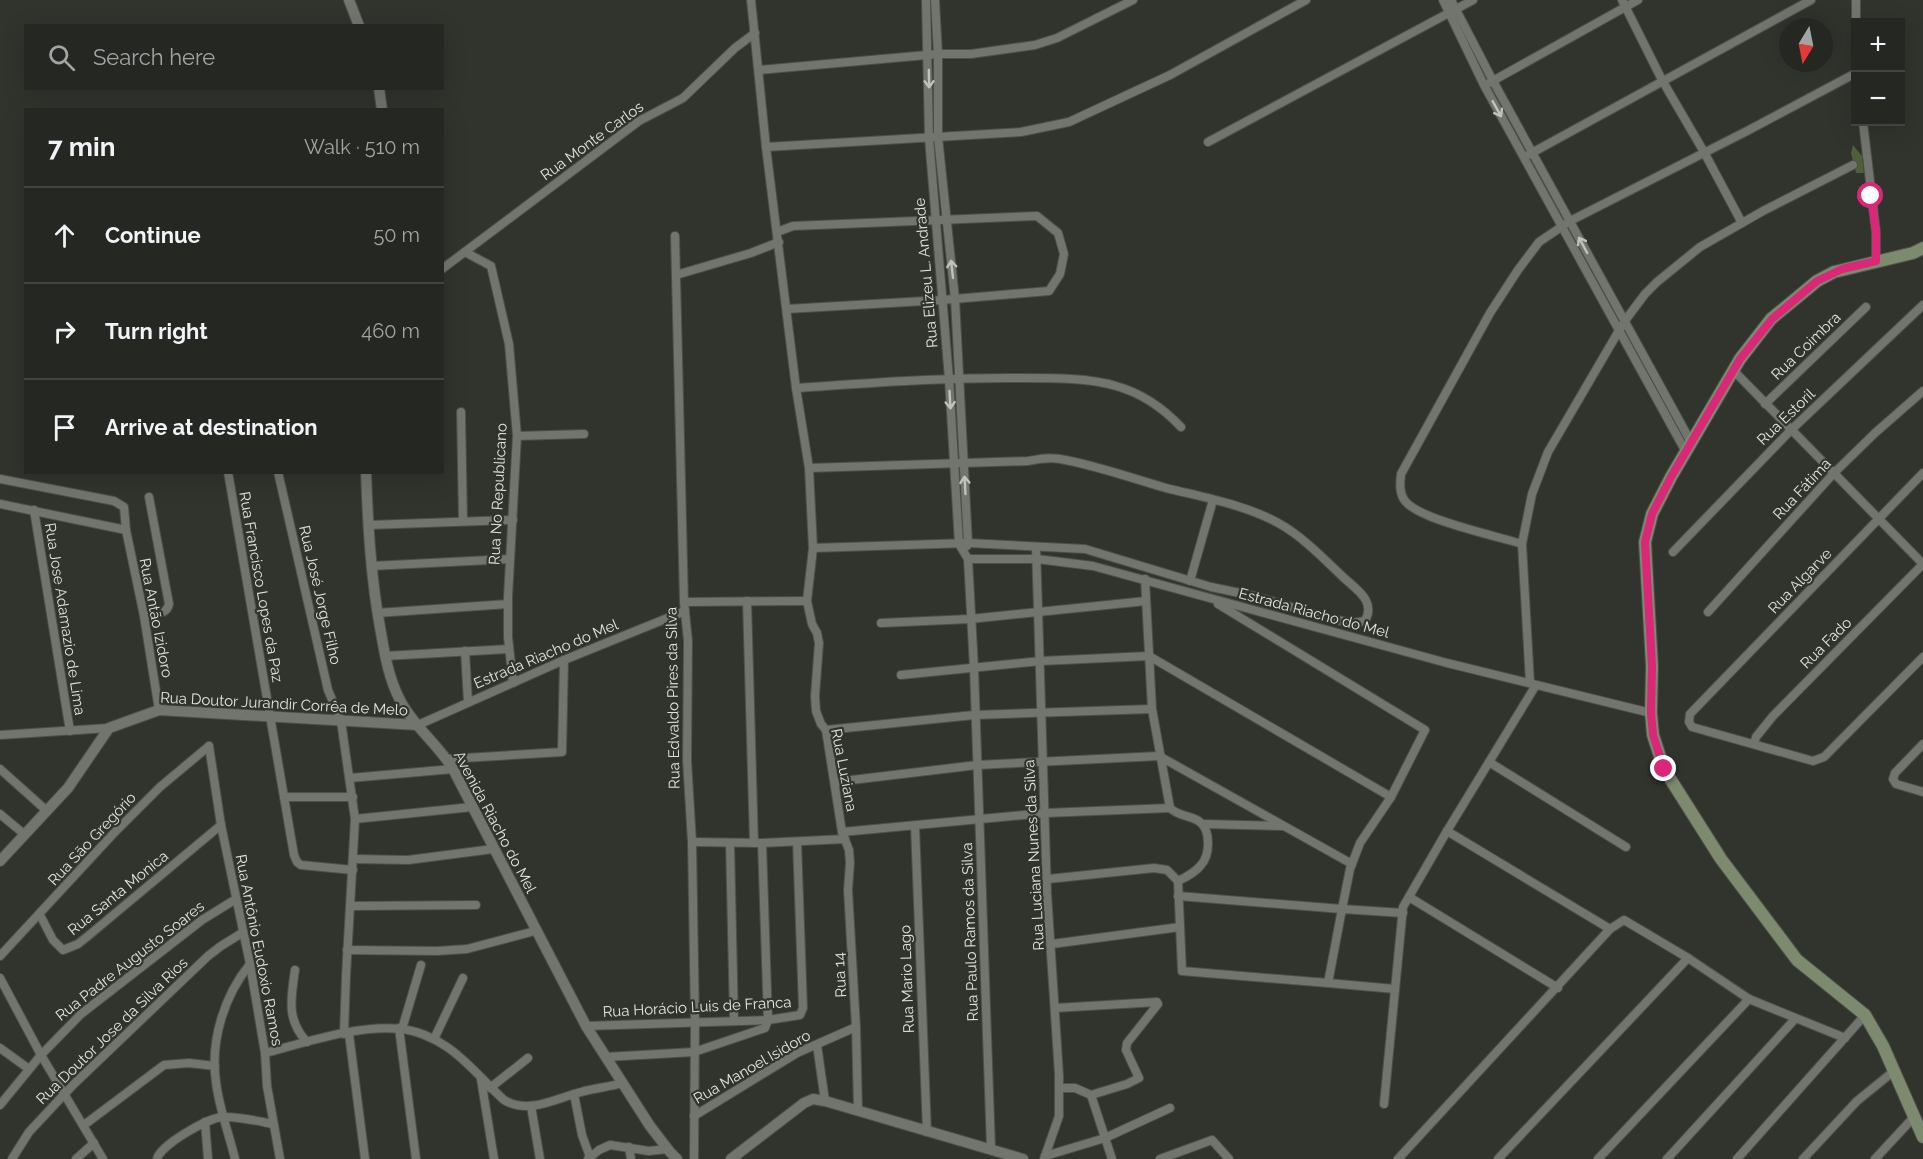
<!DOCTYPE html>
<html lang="en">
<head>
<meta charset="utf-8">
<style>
  body { margin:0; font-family:Raleway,sans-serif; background:#2c2f2a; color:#f1f3f6 }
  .controls { position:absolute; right:18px; top:18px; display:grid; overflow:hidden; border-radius:0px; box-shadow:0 6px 24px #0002 }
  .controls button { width:54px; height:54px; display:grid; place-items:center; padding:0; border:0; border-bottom:2px solid #414440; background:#242722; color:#f1f3f6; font:30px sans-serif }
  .compass { position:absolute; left:1779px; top:18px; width:54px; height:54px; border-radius:50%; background:#242722; box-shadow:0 6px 24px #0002; rotate:190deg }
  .stop { position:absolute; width:18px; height:18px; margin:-14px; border:4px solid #db2777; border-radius:50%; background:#fff }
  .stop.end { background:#db2777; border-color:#fff; box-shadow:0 2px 6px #0008 }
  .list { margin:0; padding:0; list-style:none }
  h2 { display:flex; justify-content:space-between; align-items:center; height:78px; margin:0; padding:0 24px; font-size:26px }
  h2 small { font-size:20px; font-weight:400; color:#a3a5a5 }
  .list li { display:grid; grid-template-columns:39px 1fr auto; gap:18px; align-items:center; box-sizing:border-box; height:96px; padding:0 24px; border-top:2px solid #414440 }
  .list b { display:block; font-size:22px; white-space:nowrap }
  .list em { font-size:20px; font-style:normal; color:#a3a5a5 }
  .icon { flex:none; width:33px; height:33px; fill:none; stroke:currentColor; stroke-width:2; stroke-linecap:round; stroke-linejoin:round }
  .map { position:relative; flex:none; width:1923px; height:1159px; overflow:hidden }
  .search { position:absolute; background:#242722; box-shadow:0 6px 24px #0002; left:24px; top:24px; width:420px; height:66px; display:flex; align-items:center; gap:15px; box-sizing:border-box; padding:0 21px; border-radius:0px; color:#a3a5a5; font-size:22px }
  .panel { position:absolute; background:#242722; box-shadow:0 6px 24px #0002; left:24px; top:108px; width:420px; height:366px; border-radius:0px }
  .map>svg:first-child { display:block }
  .green { fill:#4d6039 }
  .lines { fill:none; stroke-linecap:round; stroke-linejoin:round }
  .minor-casing { stroke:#4c4f4a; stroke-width:10 }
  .tertiary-casing { stroke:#4c4f4a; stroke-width:12 }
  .secondary-casing { stroke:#4c4f4a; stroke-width:14 }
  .minor { stroke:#72756e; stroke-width:8 }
  .tertiary { stroke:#72756e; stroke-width:10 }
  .secondary { stroke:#7c8a6d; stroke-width:12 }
  .oneway { stroke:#c0c2bd }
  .route { stroke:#db2777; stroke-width:8 }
  .labels { text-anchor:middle; stroke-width:4.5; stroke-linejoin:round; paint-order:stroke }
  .street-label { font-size:15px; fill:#e1e3df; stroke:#30342d }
</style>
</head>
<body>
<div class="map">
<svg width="1923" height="1159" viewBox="0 0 1923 1159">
  <rect width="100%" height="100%" fill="#30342d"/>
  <path class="green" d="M1853 145 1862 156 1864 173H1856L1851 153Z"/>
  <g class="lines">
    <g class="minor-casing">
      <g id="minor">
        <path d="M751 0 766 147 796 388 809 468 813 548 807 601 812 624 817 633 819 643 815 696 816 711 821 724 826 730 842 832 849 850 850 863 848 890 856 1027 858 1110"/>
        <path d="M926 0 929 138 949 379 959 544 968 559 974 668 991 1148"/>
        <path d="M935 0 938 54V137L955 299 968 543 967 546"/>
        <path d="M1443 0 1484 85 1686 452"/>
        <path d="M1451 0 1493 81 1692 444"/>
        <path d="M1622 0 1662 80 1704 152 1742 223"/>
        <path d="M1856 22V0"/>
        <path d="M759 70 938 54H971L1035 45 1057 38 1133 0"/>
        <path d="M1489 83 1638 0"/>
        <path d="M1863 122 1876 232V261"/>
        <path d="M1208 142 1473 0"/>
        <path d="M766 147 1021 132 1069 122 1170 75 1306 0"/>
        <path d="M1528 155 1811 0"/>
        <path d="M777 232 793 226 1037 216 1058 233 1064 254 1060 274 1049 291 942 300 787 309"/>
        <path d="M675 236 684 602 688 641 687 760 692 842 695 1022 694 1159"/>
        <path d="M465 252 491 266 509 344 517 436 508 597V637L513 683"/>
        <path d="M442 269 639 121 683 98 735 48 755 33"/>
        <path d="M676 275 751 253 779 242"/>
        <path d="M1733 370 1923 564"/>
        <path d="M796 388C872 383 949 377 1025 378 1053 378 1090 378 1116 386 1141 393 1163 408 1181 427"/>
        <path d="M1765 404 1866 307"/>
        <path d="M461 412 463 521"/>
        <path d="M517 436 584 434"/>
        <path d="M809 468 1028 461C1039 459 1048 457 1060 459 1095 465 1131 478 1166 488 1202 497 1247 505 1280 524 1303 537 1324 559 1343 577 1357 590 1376 601 1365 621L1353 623 1331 619 1254 596 1211 587 1085 549 968 543 813 548"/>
        <path d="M228 472 294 855 297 862 301 865 353 870"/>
        <path d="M278 472 328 690 341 721 355 819 346 976 344 1034"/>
        <path d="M1923 473 1690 714 1689 722 1692 727 1813 761 1824 757 1923 657"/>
        <path d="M0 479 114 501 124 507 126 530 144 616 159 710"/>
        <path d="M0 504 126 530"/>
        <path d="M34 510 70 731"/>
        <path d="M369 525 513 520"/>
        <path d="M1522 544C1497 536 1420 520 1405 501 1399 493 1400 483 1401 474L1490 313 1518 270 1539 242 1570 221 1747 131 1856 73"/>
        <path d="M1036 547 1047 893 1059 1075V1116L1044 1159"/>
        <path d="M1673 552 1791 430 1923 305"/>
        <path d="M968 559H1037L1093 566 1447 663 1651 713"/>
        <path d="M371 566 510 559"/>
        <path d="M1145 579 1152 709 1170 808C1179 817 1191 815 1200 822 1211 831 1210 855 1201 865 1195 873 1186 877 1178 881L1182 971 1328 983 1342 909 1403 913"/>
        <path d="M1190 581 1213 500"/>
        <path d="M747 601 754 843"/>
        <path d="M684 602 807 601"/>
        <path d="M1708 612 1834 473 1875 433 1923 391"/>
        <path d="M377 613 508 604"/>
        <path d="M144 616C154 614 167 615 169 604L149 497"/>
        <path d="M881 623 970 619 1146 601"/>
        <path d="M465 651 468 702"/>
        <path d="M385 656 509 649"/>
        <path d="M901 675 1041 661 1149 656 1391 797"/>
        <path d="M1530 683 1522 544 1532 494 1548 452 1624 322 1645 294 1657 282 1700 247 1763 211 1853 165"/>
        <path d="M1536 685 1447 831 1610 929"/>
        <path d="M418 725 564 660 685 611"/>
        <path d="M826 730 974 715 1152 709"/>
        <path d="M0 735 109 728"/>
        <path d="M1754 744 1756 737 1773 716 1923 564"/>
        <path d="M1923 744 1895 773 1893 779 1896 784 1923 792"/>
        <path d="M209 746 221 825 250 964 265 1053 267 1086 280 1159"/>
        <path d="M447 759 562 752 564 660"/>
        <path d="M1489 762 1626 847"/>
        <path d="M0 769 47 811"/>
        <path d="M350 778 453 769"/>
        <path d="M835 782 977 765 1159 756 1352 864"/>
        <path d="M284 797H353"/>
        <path d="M0 814 24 834"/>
        <path d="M355 819 472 807"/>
        <path d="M1203 824 1283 826"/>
        <path d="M915 826 927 1132"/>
        <path d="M842 832 1045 813 1170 808"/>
        <path d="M692 842 762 843 845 839"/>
        <path d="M730 843 734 1020"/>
        <path d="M354 859 408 860 493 849"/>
        <path d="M1048 879 1154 868 1167 870 1178 881"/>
        <path d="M1178 896 1342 909 1350 869 1360 843 1391 797 1425 730 1218 604"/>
        <path d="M1409 897 1558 988"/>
        <path d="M350 906 476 905"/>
        <path d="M40 915 53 940 63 950 78 944 88 936 221 825"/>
        <path d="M1052 944 1180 927"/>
        <path d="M347 950 437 951 467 949 535 931"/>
        <path d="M0 956 113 834 160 787 209 746"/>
        <path d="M295 970C291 998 286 1020 307 1042"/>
        <path d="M0 978 41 1055 103 1159"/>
        <path d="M1328 983 1395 989"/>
        <path d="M1055 1008 1157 1002 1158 1004 1127 1043 1126 1050 1139 1078 1127 1084 1091 1095"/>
        <path d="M586 1026 768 1020 800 1015 803 1008 797 842"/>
        <path d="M399 1028 416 1159"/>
        <path d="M402 1029 421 965"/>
        <path d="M349 1034 365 1159"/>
        <path d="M434 1039 463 978"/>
        <path d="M817 1045 825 1101"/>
        <path d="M0 1048 29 1069"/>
        <path d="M265 1053C304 1043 360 1024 400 1029 416 1030 434 1038 447 1047 468 1061 485 1083 504 1100 529 1115 557 1098 581 1092 595 1088 609 1087 623 1083"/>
        <path d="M605 1057 694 1052 765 1028 768 1020 762 843"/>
        <path d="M481 1079 494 1159"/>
        <path d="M490 1088 528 1058"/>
        <path d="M1059 1088H1075L1091 1095"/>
        <path d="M574 1094 582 1135 590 1157"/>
        <path d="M1091 1095 1112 1159"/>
        <path d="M1384 1104 1403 907 1447 831"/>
        <path d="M0 1105 41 1055 81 1014 202 920 236 899"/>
        <path d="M531 1106 540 1159"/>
        <path d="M694 1116 797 1053 856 1027"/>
        <path d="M205 1122 208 1159"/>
        <path d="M84 1125 164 1065 189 1063 215 1066"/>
        <path d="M629 1147 631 1159"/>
        <path d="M1045 1156 1105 1138 1170 1108"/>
        <path d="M12 1159 29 1132 73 1085 208 956 221 946 242 933"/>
        <path d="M76 1159 94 1143"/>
        <path d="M157 1159C160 1145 208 1118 222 1117 238 1116 257 1121 273 1124"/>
        <path d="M235 1159C229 1134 219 1108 216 1082 210 1041 224 996 250 964"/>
        <path d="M588 1159 599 1150 610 1145 649 1151 667 1149"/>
        <path d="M1160 1159 1212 1140 1229 1159"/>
        <path d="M1398 1159 1610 929 1624 920 1688 958"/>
        <path d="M1498 1159 1688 958 1749 999 1845 1038"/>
        <path d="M1598 1159 1749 999"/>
        <path d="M1667 1159 1795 1019"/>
        <path d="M1737 1159 1865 1015"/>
        <path d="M1803 1159 1857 1101 1894 1071"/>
        <path d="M1875 1159 1914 1117"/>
      </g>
    </g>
    <g class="tertiary-casing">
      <g id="tertiary">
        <path d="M349 0 359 26"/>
        <path d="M379 88 382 110"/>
        <path d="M366 472C368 527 371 580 381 633 385 656 389 679 400 700 413 726 438 744 453 769L586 1026 650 1126 670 1152 677 1159"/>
        <path d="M0 861 68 788 109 728 159 710 418 725"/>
        <path d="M731 1159 804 1103 813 1099 825 1101 1023 1159"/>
      </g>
    </g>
    <g class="secondary-casing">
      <path id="secondary" d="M1923 248 1913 253 1834 272 1817 281 1771 319 1740 359 1671 477 1652 514 1645 542 1652 666 1651 713 1653 735 1664 769 1721 859 1797 960 1865 1015 1883 1046 1923 1137"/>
    </g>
    <use href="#minor" class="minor"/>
    <use href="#tertiary" class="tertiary"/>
    <use href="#secondary" class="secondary"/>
  </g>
  <defs><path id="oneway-shaft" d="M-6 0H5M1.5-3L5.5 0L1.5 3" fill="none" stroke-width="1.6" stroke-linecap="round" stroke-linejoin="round" transform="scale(1.5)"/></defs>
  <g class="oneway">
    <use href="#oneway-shaft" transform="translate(929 79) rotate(89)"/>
    <use href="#oneway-shaft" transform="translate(1497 109) rotate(61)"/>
    <use href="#oneway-shaft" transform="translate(1583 245) rotate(-118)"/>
    <use href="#oneway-shaft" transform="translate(952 269) rotate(-96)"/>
    <use href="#oneway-shaft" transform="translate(950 400) rotate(87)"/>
    <use href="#oneway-shaft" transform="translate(965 485) rotate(-93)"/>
  </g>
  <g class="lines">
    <path class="route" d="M1664 769 1653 735 1651 713 1652 666 1645 542 1652 514 1671 477 1740 359 1772 319 1817 281 1842 269 1876 261V232L1871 196"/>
  </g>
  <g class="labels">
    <g class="street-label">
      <text transform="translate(592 141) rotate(-36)" y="5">Rua Monte Carlos</text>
      <text transform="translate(926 273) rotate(-95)" y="5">Rua Elizeu L. Andrade</text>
      <text transform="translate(1806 346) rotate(-44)" y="5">Rua Coimbra</text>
      <text transform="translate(1786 417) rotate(-44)" y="5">Rua Estoril</text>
      <text transform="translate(1802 489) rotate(-47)" y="5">Rua Fátima</text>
      <text transform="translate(498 494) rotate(-87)" y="5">Rua No Republicano</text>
      <text transform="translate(1800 581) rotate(-46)" y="5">Rua Algarve</text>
      <text transform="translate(261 587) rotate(80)" y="5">Rua Francisco Lopes da Paz</text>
      <text transform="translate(320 595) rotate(77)" y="5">Rua José Jorge Filho</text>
      <text transform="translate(1314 613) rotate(15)" y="5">Estrada Riacho do Mel</text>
      <text transform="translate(156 618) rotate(79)" y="5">Rua Antão Izidoro</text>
      <text transform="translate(65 619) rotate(81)" y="5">Rua Jose Adamazio de Lima</text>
      <text transform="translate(1826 643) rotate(-45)" y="5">Rua Fado</text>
      <text transform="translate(546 654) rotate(-23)" y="5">Estrada Riacho do Mel</text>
      <text transform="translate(673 698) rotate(-91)" y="5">Rua Edvaldo Pires da Silva</text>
      <text transform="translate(284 704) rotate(3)" y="5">Rua Doutor Jurandir Corrêa de Melo</text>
      <text transform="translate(844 770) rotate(79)" y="5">Rua Luziana</text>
      <text transform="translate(495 822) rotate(62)" y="5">Avenida Riacho do Mel</text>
      <text transform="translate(92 839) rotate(-47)" y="5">Rua São Gregório</text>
      <text transform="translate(1034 855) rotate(-93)" y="5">Rua Luciana Nunes da Silva</text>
      <text transform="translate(118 893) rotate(-39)" y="5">Rua Santa Monica</text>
      <text transform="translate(970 932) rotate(-92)" y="5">Rua Paulo Ramos da Silva</text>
      <text transform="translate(259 950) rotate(79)" y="5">Rua Antônio Eudoxio Ramos</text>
      <text transform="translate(130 961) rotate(-38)" y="5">Rua Padre Augusto Soares</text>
      <text transform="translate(840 975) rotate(-93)" y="5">Rua 14</text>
      <text transform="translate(907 979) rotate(-92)" y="5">Rua Mario Lago</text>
      <text transform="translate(697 1007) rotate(-3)" y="5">Rua Horácio Luis de Franca</text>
      <text transform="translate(112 1031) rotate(-44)" y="5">Rua Doutor Jose da Silva Rios</text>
      <text transform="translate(752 1067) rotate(-30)" y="5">Rua Manoel Isidoro</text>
    </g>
  </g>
</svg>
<div class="controls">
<button>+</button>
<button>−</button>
</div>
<svg class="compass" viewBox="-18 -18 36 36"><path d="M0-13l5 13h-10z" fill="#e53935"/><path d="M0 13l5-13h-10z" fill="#a3a5a5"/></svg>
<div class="stop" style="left:1871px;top:196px"></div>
<div class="stop end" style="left:1664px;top:769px"></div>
<div class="search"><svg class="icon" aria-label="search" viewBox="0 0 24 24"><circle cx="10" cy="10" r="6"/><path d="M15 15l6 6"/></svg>Search here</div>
<section class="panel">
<h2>7 min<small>Walk · 510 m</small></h2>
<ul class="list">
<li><svg class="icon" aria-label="ahead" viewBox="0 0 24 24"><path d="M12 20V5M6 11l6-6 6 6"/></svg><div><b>Continue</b></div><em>50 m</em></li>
<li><svg class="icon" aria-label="right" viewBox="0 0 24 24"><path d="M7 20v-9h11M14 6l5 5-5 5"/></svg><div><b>Turn right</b></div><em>460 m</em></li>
<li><svg class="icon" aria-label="arrive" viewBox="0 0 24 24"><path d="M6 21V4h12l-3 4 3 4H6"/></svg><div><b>Arrive at destination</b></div></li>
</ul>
</section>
</div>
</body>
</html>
